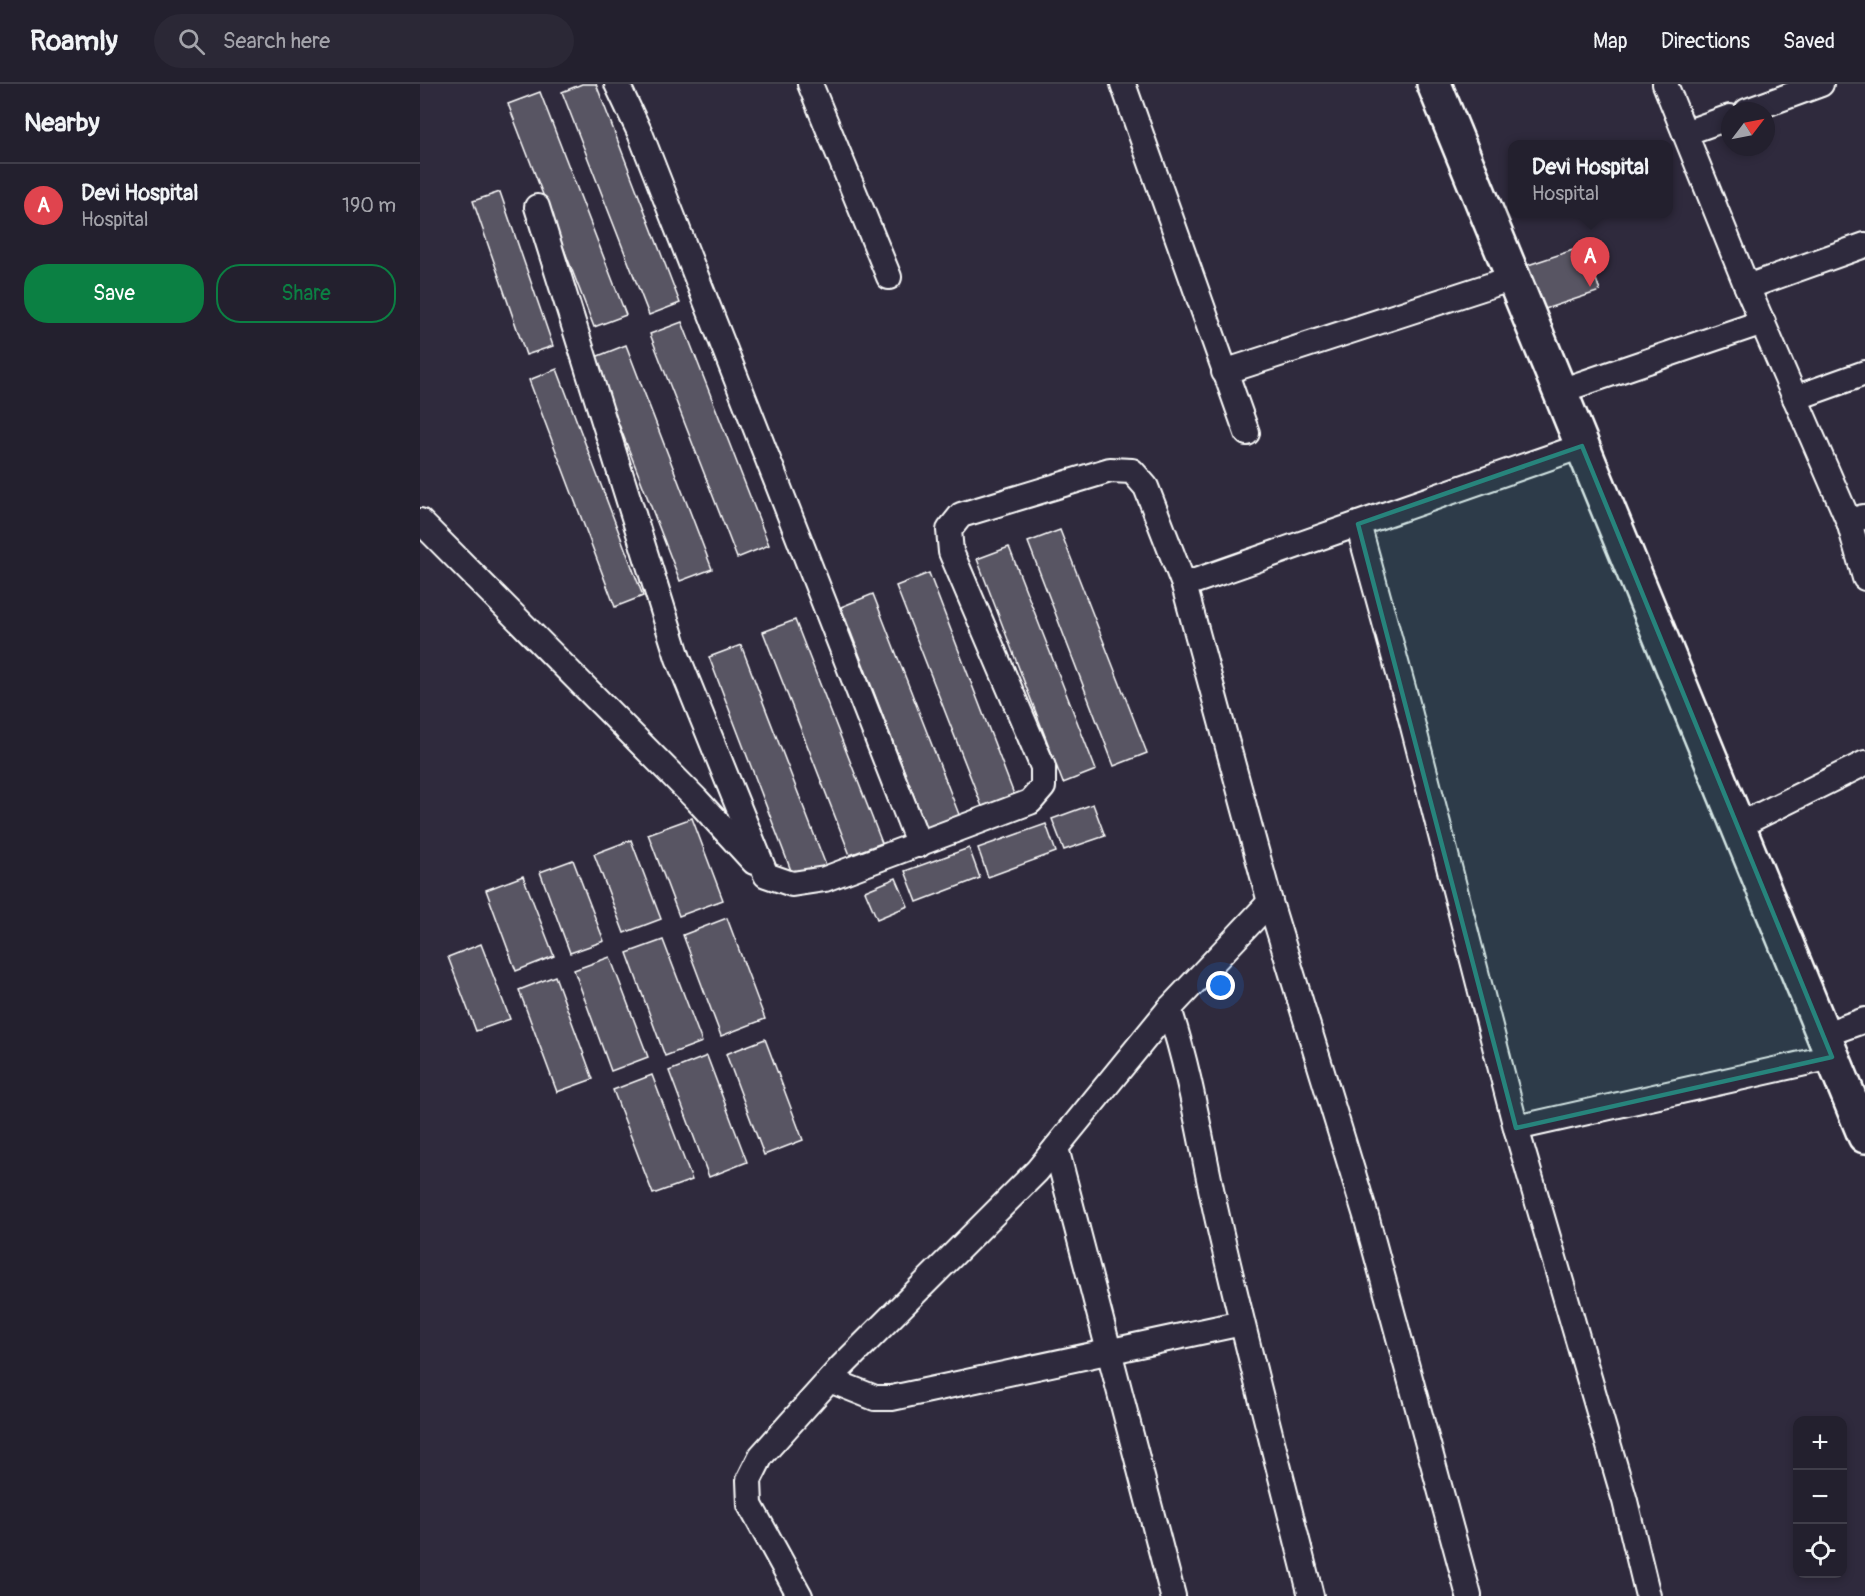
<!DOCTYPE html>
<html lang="en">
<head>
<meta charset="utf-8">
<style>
  body { margin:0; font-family:Pangolin,sans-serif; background:#2b2836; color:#f1f3f6 }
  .controls { position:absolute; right:18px; bottom:18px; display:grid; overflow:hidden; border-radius:12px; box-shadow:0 3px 9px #0003 }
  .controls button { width:54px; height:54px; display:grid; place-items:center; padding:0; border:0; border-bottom:2px solid #403e4a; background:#23202e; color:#f1f3f6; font:30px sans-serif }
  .compass { position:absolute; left:1301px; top:18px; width:54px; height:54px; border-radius:50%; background:#23202e; box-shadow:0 3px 9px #0003; rotate:58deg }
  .you { position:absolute; left:801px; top:902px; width:21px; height:21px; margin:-15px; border:4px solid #fff; border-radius:50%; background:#1a73e8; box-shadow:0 0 0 9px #1a73e833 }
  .badge { display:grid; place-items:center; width:39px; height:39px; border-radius:50%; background:#0b8043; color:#fff; font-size:20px; font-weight:700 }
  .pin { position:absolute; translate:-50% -50px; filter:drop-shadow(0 2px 3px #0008) }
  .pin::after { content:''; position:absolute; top:32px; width:21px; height:18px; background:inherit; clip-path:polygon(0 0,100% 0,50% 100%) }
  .popup { position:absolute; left:1088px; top:56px; width:165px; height:78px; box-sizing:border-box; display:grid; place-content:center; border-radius:12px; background:#23202e; filter:drop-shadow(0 2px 4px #0005); font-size:20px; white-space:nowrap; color:#a3a3aa }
  .popup b { font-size:22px; color:#f1f3f6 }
  .popup::after { content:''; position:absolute; left:50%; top:100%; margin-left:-12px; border:12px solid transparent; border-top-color:#23202e }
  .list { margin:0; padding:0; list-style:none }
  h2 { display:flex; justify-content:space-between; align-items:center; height:78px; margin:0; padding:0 24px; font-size:26px }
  h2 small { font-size:20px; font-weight:400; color:#a3a3aa }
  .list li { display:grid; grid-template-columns:39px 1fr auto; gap:18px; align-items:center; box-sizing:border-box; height:84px; padding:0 24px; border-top:2px solid #403e4a }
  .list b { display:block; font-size:22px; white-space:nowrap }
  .list p { margin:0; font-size:20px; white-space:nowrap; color:#a3a3aa }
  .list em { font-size:20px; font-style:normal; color:#a3a3aa }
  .actions { display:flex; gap:12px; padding:18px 24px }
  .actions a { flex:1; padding:14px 0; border:2px solid #0b8043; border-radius:24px; text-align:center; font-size:21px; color:#0b8043 }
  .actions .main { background:#0b8043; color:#fff }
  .icon { flex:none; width:33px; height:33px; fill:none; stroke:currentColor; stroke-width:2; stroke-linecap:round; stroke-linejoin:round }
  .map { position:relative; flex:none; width:1445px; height:1512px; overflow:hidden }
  header { display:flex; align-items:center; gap:36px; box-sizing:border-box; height:84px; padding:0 30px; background:#23202e; border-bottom:2px solid #403e4a }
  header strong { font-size:28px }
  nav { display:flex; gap:33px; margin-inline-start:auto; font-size:21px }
  .search { width:420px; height:54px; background:#2b2836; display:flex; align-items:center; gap:15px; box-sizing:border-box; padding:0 21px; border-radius:33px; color:#a3a3aa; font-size:22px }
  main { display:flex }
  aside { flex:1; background:#23202e }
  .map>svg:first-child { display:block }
  .building { fill:#595564; stroke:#fff; stroke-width:1.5 }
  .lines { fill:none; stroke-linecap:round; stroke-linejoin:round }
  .street-casing { stroke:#fff; stroke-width:28 }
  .secondary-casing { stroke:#fff; stroke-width:38 }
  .street { stroke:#2f2a3d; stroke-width:24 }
  .secondary { stroke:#2f2a3d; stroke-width:33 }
  .marked { fill:#27847c; fill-opacity:0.2; stroke:#27847c; stroke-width:4.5; stroke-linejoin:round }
</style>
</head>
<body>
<header>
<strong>Roamly</strong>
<div class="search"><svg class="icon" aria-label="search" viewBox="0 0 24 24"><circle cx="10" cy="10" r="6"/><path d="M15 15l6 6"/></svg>Search here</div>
<nav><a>Map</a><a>Directions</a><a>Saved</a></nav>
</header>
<main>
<aside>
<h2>Nearby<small></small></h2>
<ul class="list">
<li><span class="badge" style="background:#e0444e">A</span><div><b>Devi Hospital</b><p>Hospital</p></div><em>190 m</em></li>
</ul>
<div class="actions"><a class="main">Save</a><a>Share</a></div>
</aside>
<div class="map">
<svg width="1445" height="1512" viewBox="0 0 1445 1512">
  <rect width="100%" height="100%" fill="#2f2a3d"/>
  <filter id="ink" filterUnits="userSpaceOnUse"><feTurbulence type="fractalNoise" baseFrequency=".0167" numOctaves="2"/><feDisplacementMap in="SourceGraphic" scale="12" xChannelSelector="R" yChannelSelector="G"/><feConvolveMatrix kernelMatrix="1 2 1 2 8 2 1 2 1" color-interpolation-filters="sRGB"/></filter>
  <g filter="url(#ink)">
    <g class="building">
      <path d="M162 0H176L260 219 229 231 142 8Z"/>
      <path d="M120 8 206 231 174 243 88 20Z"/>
      <path d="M80 108 133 262 106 271 53 117Z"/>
      <path d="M1165 162 1180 207 1119 227 1105 182Z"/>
      <path d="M262 238 349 461 317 474 230 250Z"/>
      <path d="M206 261 292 485 260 497 173 274Z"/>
      <path d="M137 285 223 512 195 523 109 296Z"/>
      <path d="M640 446 727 669 694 682 608 458Z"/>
      <path d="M589 463 676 686 643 699 557 475Z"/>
      <path d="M509 489 595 713 563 725 476 502Z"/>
      <path d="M453 510 540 733 507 746 421 523Z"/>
      <path d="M375 536 462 759 430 771 343 548Z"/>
      <path d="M321 561 407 784 375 797 289 573Z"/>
      <path d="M673 720 685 752 644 766 632 735Z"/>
      <path d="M272 734 303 816 259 832 228 750Z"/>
      <path d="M626 740 636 768 568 793 558 764Z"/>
      <path d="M211 756 241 835 204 849 174 770Z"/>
      <path d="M549 764 560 794 497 818 485 787Z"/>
      <path d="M153 776 184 857 150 869 120 788Z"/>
      <path d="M103 792 134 872 96 887 66 806Z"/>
      <path d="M476 794 488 822 457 835 445 807Z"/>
      <path d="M307 834 345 935 301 952 263 851Z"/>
      <path d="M243 856 282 958 245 972 207 869Z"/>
      <path d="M61 860 90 935 56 947 28 873Z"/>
      <path d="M190 873 228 973 191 987 154 886Z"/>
      <path d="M135 892 173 995 137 1008 99 906Z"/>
      <path d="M345 955 383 1056 344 1071 306 970Z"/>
      <path d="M287 972 327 1078 289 1093 249 987Z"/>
      <path d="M232 991 272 1096 233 1110 193 1006Z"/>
    </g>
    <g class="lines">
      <g class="street-casing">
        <g id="street">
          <path d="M197 0 220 49 499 761"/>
          <path d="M390 0 469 193"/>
          <path d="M703 0 827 349"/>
          <path d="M1245 0 1327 203 1445 161"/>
          <path d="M1327 27 1401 0"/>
          <path d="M1265 49 1310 33"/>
          <path d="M117 123 258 574 346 791 372 800 405 795 610 718 623 703V683L531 468 529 446 541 431 690 386 712 387 726 403 764 501"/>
          <path d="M1327 203 1429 438"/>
          <path d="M804 288 1093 194"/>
          <path d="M1140 307 1343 238"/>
          <path d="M1375 314 1445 289"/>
          <path d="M1162 362 938 440 986 615 1096 1044 1412 973"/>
          <path d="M1443 433 1429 438 1445 494"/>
          <path d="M0 437 277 716 334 778"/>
          <path d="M938 440 764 501 850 818 946 1132 1049 1512"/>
          <path d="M1318 742 1445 679"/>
          <path d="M749 925C772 994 782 1067 798 1137 827 1263 860 1387 891 1512"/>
          <path d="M1403 951 1445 936"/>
          <path d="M1096 1044 1205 1417 1228 1512"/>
          <path d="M636 1064 753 1512"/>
          <path d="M410 1296 455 1314H472L822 1239"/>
          <path d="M380 1512 330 1421 329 1396 341 1372 421 1283 617 1087 749 925 850 818"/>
        </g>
      </g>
      <g class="secondary-casing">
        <path id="secondary" d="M1014 0 1445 1052"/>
      </g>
      <use href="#street" class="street"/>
      <use href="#secondary" class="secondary"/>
    </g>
  </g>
  <path class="marked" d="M1162 362 1412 973 1096 1044 938 440Z"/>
</svg>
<div class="controls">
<button>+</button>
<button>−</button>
<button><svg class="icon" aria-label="locate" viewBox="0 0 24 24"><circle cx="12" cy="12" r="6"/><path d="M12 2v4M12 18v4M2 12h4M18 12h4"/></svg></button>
</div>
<svg class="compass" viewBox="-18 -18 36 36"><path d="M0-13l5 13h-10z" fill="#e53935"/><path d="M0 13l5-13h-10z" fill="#a3a3aa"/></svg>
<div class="you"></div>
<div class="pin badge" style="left:1170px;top:203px;background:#e0444e">A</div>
<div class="popup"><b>Devi Hospital</b>Hospital</div>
</div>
</main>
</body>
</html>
